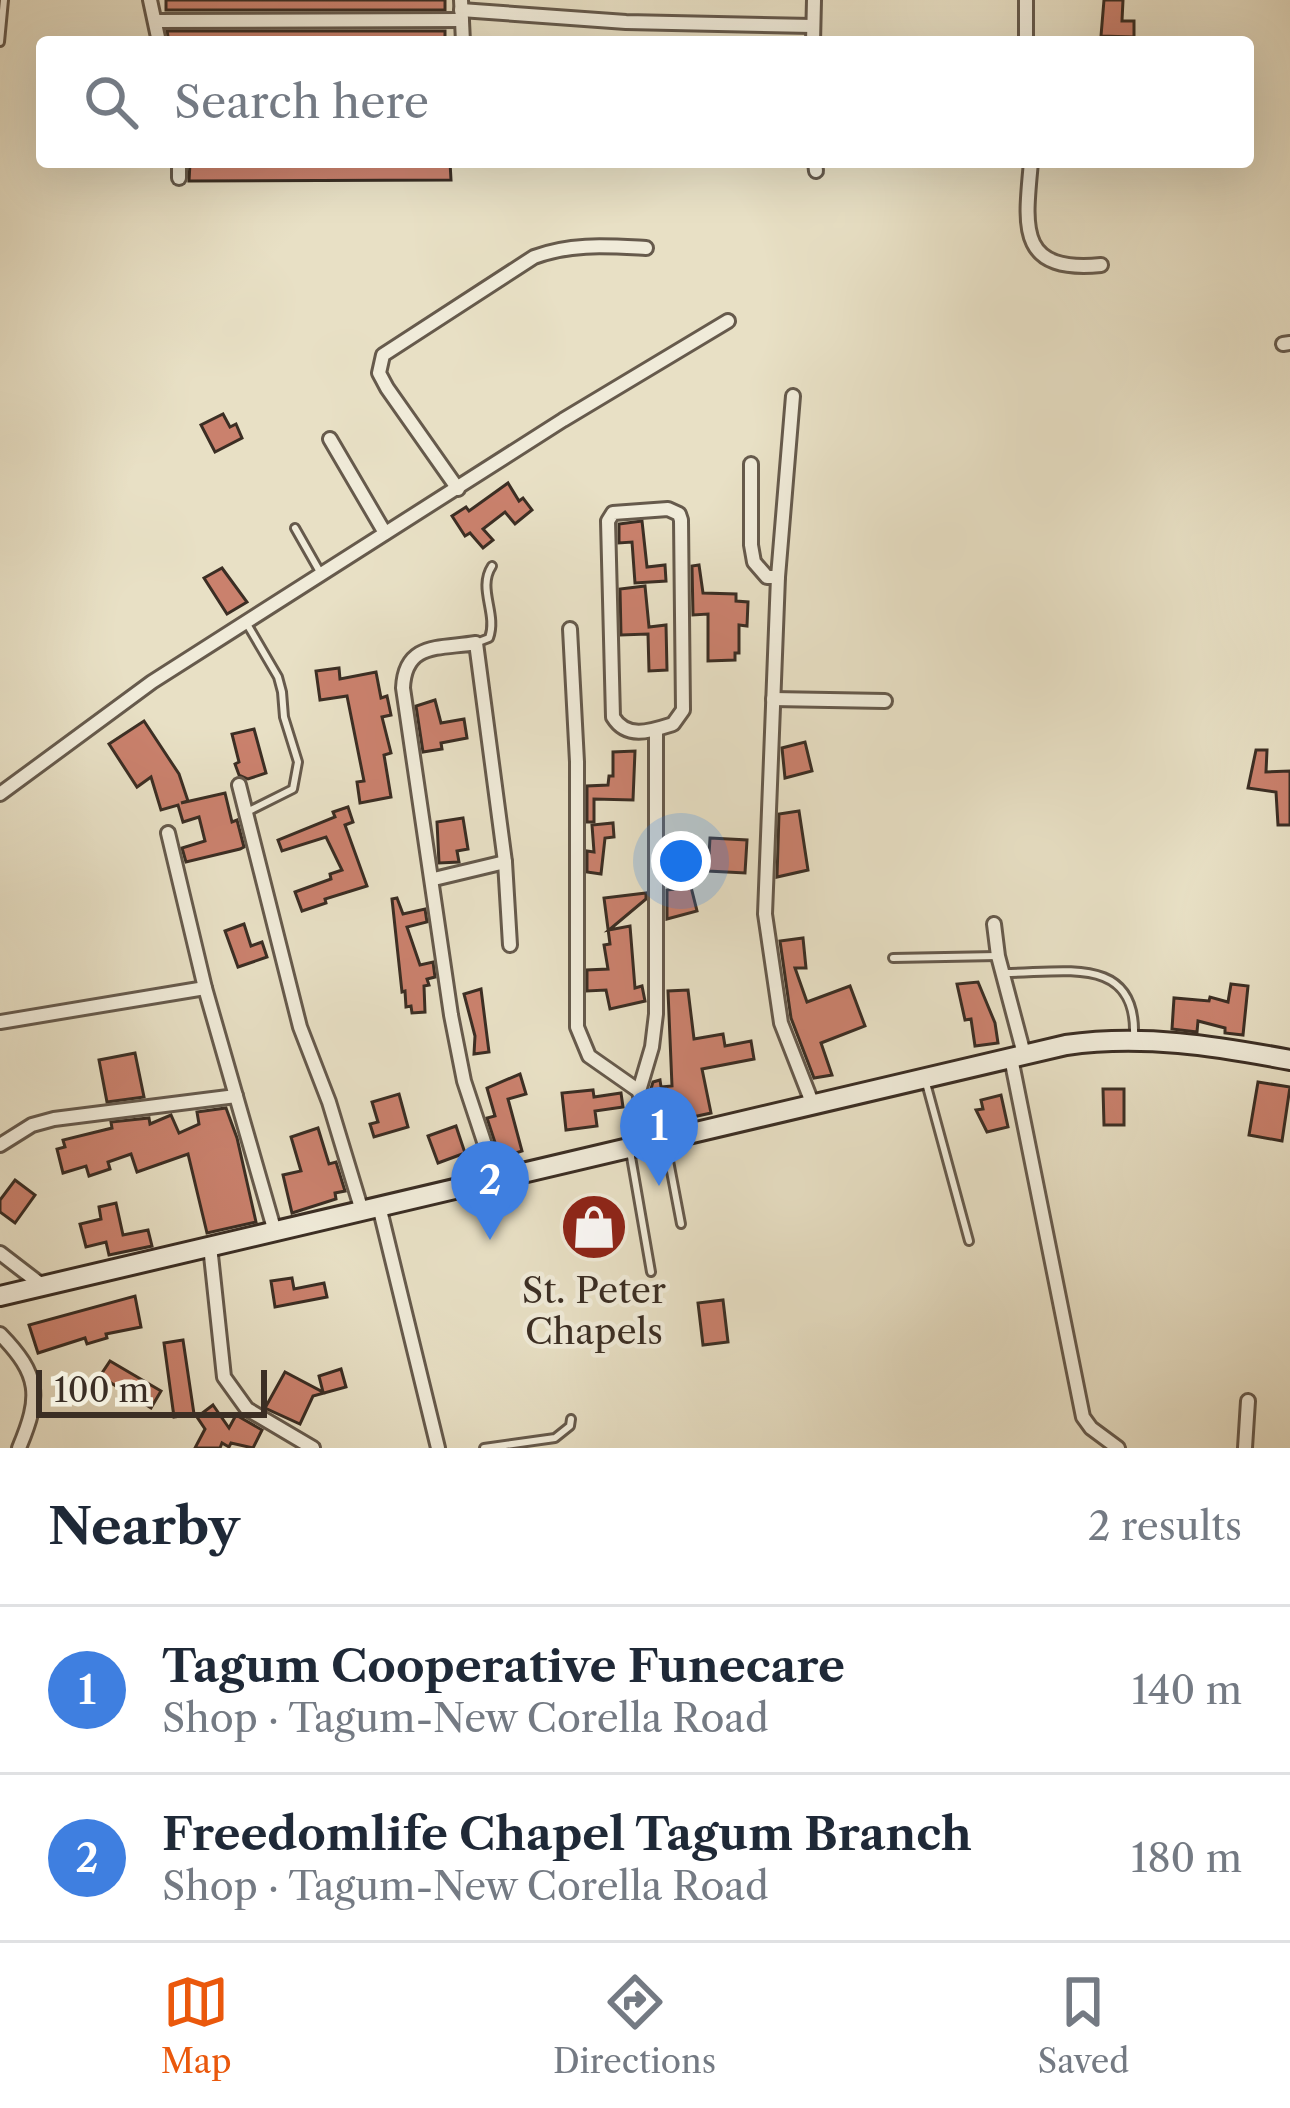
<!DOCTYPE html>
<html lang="en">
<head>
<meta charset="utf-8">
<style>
  body { margin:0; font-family:"Libre Caslon Text",serif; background:#f2f2f3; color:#1f2937 }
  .scale { position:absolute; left:36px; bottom:30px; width:231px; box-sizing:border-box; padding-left:12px; border:6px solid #3b2e24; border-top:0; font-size:33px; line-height:42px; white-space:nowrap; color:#3b2e24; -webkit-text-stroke:9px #f0ebd9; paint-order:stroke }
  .you { position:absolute; left:681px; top:861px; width:42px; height:42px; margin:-30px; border:9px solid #fff; border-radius:50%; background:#1a73e8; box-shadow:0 0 0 18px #1a73e833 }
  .badge { display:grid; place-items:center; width:78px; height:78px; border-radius:50%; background:#ea580c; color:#fff; font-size:39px; font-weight:700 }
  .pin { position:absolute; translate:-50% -99px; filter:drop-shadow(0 3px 6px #0008) }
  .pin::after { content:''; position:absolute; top:63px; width:42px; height:36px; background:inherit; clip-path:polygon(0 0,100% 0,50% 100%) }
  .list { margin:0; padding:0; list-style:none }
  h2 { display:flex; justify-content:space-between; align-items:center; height:156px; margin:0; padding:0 48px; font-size:51px }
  h2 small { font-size:39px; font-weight:400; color:#747a83 }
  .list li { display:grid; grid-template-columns:78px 1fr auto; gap:36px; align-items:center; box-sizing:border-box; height:168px; padding:0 48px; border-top:3px solid #e0e1e3 }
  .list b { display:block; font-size:45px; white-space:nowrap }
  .list p { margin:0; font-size:39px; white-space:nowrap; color:#747a83 }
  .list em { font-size:39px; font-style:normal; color:#747a83 }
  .icon { flex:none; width:66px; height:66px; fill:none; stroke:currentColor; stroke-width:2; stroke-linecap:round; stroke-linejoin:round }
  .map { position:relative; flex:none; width:1290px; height:1448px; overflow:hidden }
  .search { position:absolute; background:#fff; box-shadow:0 12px 48px #0002; left:36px; right:36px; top:36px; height:132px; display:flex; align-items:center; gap:30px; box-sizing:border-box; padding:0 42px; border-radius:12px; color:#747a83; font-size:45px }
  .sheet { height:492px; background:#fff }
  nav { display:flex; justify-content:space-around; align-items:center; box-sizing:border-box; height:168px; border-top:3px solid #e0e1e3; background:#fff; font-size:33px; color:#747a83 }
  nav a { display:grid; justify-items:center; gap:6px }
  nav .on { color:#ea580c }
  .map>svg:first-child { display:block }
  .building { fill:#ca816d; stroke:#3b2e24; stroke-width:3 }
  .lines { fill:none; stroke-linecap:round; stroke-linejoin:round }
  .lane-casing { stroke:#665a4c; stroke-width:12 }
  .street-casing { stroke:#665a4c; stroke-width:18 }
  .secondary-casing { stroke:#3b2e24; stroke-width:24 }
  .lane { stroke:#f0ebd9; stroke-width:6 }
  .street { stroke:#f0ebd9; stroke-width:12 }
  .secondary { stroke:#f0ebd9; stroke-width:18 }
  .labels { text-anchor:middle; stroke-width:9; stroke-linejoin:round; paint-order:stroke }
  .poi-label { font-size:36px; fill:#3b2e24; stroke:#f0ebd9 }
</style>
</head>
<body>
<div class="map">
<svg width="1290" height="1448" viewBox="0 0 1290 1448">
  <rect width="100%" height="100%" fill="#e8e0c5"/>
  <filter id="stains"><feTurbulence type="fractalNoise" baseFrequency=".00167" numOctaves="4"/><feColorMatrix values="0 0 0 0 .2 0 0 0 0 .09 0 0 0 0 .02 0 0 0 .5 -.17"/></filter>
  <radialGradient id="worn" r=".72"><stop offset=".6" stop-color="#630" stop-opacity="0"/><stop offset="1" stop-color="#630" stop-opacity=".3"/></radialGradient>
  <g class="building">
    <rect x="166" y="0" width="279" height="10"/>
    <path d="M1104 0H1123L1122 21H1134V37L1101 36Z"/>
    <path d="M167 31H445V42H169Z"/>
    <path d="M323 162H450L451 180 189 181 190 163Z"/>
    <path d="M223 414 230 427 236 424 242 438 215 452 201 425Z"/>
    <path d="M508 483 519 501 523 498 532 510 515 524 505 512 483 529 493 540 483 548 470 533 465 536 452 516 466 507 469 511Z"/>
    <path d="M642 521 647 567 665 565 666 581 635 583 632 542 619 543V524Z"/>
    <path d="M699 565 703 593 736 594V601L748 602 747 626 739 625V653H735V660L708 661V614L693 615 692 566Z"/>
    <path d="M222 568 247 602 227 614 204 578Z"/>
    <path d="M645 586 649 627 666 625 667 670 649 671 648 634 621 635 620 589Z"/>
    <path d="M339 668 340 679 376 672 381 698 387 696 391 715 382 717 391 753 384 755 391 797 360 803 357 782 364 781 347 696 320 700 316 671Z"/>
    <path d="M435 700 441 723 464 719 467 738 441 743 442 749 423 752 416 706Z"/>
    <path d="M144 721 179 774 188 801 181 803 225 793 232 822 237 820 244 847 240 849 186 862 182 848 205 841 199 817 183 822 178 805 161 810 151 777 137 787 109 744Z"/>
    <path d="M254 729 266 773 248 779 239 775 235 764 239 762 232 734Z"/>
    <path d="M805 742 812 771 785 778 782 748Z"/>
    <path d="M1256 750H1267L1266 772 1290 771V825H1278L1276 792 1248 788Z"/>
    <path d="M635 751 633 800 594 799V822H587V786L608 785 609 776H613V752Z"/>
    <path d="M348 807 353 822 345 825 367 886 325 899 326 903 302 911 295 892 331 879 330 874 342 870 326 837 282 851 278 840 335 817 333 812Z"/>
    <path d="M799 811 808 870 777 877 779 814Z"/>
    <path d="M463 818 468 849 457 851 459 862 439 863 437 822Z"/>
    <path d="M613 823 614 837 605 838 601 874 587 872V851L594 852 592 825Z"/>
    <path d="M710 838 747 840 745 873 708 871Z"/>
    <path d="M691 887 697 911 667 919V890Z"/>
    <path d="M646 893V899L609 930 630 926 635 988 642 986 645 1001 610 1009 606 990 587 991V970L608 969 604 945 610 944 604 898Z"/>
    <path d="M397 898 403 914 425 909 427 922 407 927 420 965 433 962 435 977 427 979 429 985 424 986 425 1012 412 1013 411 1006 406 1007 405 991 402 992 392 899Z"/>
    <path d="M244 924 251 946 262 942 267 957 238 967 225 931Z"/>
    <path d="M803 938 806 968H795L807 1002 850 986 865 1026 821 1043 832 1075 814 1078 791 1018 780 941Z"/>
    <path d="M978 982 995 1023 998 1043 975 1046 971 1019 965 1020 957 984Z"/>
    <path d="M1231 984 1248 986 1243 1035 1225 1033V1028L1198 1021 1197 1032 1172 1029 1174 998 1209 1001 1210 997 1228 1002Z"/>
    <path d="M481 989 489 1052 474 1054 475 1036 464 994Z"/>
    <path d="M688 990 694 1039 723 1034 725 1046 751 1041 754 1059 702 1069 711 1113 656 1125 650 1092 653 1082 660 1080 661 1087 672 1086 668 991Z"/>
    <path d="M135 1053 144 1097 107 1102 99 1060Z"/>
    <path d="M520 1074 526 1094 508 1099 522 1151 500 1158 487 1118 495 1116 487 1088Z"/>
    <path d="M1258 1082 1290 1087 1282 1141 1249 1135Z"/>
    <path d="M1103 1089H1124V1125H1104Z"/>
    <path d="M593 1090 594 1097 621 1093 623 1107 595 1111 597 1126 566 1130 562 1093Z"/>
    <path d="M399 1094 408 1127 374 1137 370 1124 378 1122 372 1102Z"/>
    <path d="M1001 1095 1008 1127 987 1132 976 1110 983 1109 981 1100Z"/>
    <path d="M226 1108 237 1138 256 1222 207 1233 188 1154 137 1172 131 1154 108 1162 110 1169 89 1176 86 1166 63 1173 57 1149 65 1147 63 1140 112 1128 111 1122 149 1118 150 1124 171 1115 179 1133 199 1124 197 1112Z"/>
    <path d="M456 1126 465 1153 438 1163 428 1136Z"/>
    <path d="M318 1128 329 1164 336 1162 345 1191 335 1193 336 1199 292 1213 283 1175 301 1171 291 1137Z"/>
    <path d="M15 1180 35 1195 15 1223 0 1212V1200Z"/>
    <path d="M116 1203 123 1235 148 1230 152 1246 109 1255 106 1242 86 1247 80 1224 101 1219 99 1207Z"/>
    <path d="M292 1278 294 1289 324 1283 327 1297 275 1307 271 1281Z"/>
    <path d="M135 1296 141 1327 106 1334 107 1338 87 1344 85 1338 38 1353 29 1325Z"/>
    <path d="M723 1300 728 1342 703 1345 698 1303Z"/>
    <path d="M183 1340 194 1414 174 1417 164 1343Z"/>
    <path d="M110 1361 161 1391 151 1408 100 1376Z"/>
    <path d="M341 1369 346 1387 313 1396 300 1424 265 1408 285 1372 323 1392 319 1376Z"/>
    <path d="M213 1405 229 1428 236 1415 262 1430 253 1448 231 1443 229 1447 222 1443 220 1448H195L205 1429 197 1417Z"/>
  </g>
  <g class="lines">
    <g class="lane-casing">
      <g id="lane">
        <path d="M0 42 4 0"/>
        <path d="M295 528 320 572"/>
        <path d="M247 624 278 677 282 692 284 717 298 762 293 789 249 811"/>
        <path d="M476 643 489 638C498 613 477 589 492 566"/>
        <path d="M893 958 997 956"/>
        <path d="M1005 973C1063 973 1137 954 1134 1036"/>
        <path d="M926 1083 969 1241"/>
        <path d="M666 1145 681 1224"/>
        <path d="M630 1151 651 1272"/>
        <path d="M484 1448 555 1438 570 1426 571 1419"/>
      </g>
    </g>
    <g class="street-casing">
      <g id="street">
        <path d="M150 0 159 42"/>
        <path d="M461 0 463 42"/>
        <path d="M1026 0V42"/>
        <path d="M461 10 626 22 812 26"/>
        <path d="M155 21 462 20"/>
        <path d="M813 42 814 0"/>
        <path d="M815 162 816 171"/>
        <path d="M1031 162C1025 227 1017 273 1101 265"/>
        <path d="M179 178V162"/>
        <path d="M1283 344 1290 343"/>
        <path d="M793 396 778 577 765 914 781 1023 813 1105"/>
        <path d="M330 439 385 533"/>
        <path d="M751 464V545L754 562 767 577H778"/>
        <path d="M458 489 387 388 379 373 383 355 534 257C571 243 607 246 646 248"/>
        <path d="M668 509 679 514 681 520 683 710 673 724C651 731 627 740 613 717L608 521 613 513Z"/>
        <path d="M570 629 577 762V1027L589 1056 639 1091"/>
        <path d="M773 699 885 701"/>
        <path d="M239 785 300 1027 329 1102 362 1211"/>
        <path d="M0 794 152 682 563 420 728 321"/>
        <path d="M168 833 205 988 275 1232"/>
        <path d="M434 879 505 862"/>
        <path d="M994 924 998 956 1024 1054"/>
        <path d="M0 1022 205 988"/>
        <path d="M1011 1058 1083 1417 1091 1428 1118 1448"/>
        <path d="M649 1142 639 1091 652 1047 656 1014V730"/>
        <path d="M0 1145 32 1125 54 1119 236 1096"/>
        <path d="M496 1178 464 1081 451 1015 403 688C405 642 439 649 476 643L505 862 510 945"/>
        <path d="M379 1206 438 1448"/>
        <path d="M210 1246 224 1377 247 1409 313 1448"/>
        <path d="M0 1253 43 1286"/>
        <path d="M0 1334C40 1375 41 1396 19 1448"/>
        <path d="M1245 1448 1248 1401"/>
      </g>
    </g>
    <g class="secondary-casing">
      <path id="secondary" d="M0 1296 1066 1045C1142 1034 1216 1046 1290 1060"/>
    </g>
    <use href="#lane" class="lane"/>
    <use href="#street" class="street"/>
    <use href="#secondary" class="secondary"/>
  </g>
  <defs>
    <g id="shop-disc" transform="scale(3.45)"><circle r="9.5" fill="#8f2418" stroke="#f0ebd9"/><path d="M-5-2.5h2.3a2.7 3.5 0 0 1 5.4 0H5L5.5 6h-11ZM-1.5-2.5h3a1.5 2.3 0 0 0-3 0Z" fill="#fff"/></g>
  </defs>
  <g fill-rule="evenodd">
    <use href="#shop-disc" x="594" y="1227"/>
  </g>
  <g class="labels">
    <g class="poi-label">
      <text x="594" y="1303">St. Peter<tspan x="594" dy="41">Chapels</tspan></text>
    </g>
  </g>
  <rect width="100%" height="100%" filter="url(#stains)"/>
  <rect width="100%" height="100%" fill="url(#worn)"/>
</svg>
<div class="scale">100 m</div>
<div class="you"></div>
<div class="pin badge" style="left:659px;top:1186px;background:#3f7fe0">1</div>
<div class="pin badge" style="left:490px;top:1240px;background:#3f7fe0">2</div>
<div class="search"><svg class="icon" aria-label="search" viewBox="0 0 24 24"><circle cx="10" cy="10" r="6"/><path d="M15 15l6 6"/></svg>Search here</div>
</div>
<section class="sheet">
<h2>Nearby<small>2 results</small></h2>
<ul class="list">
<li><span class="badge" style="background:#3f7fe0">1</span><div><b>Tagum Cooperative Funecare</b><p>Shop · Tagum-New Corella Road</p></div><em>140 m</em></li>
<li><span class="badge" style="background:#3f7fe0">2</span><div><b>Freedomlife Chapel Tagum Branch</b><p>Shop · Tagum-New Corella Road</p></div><em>180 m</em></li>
</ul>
</section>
<nav>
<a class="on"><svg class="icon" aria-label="map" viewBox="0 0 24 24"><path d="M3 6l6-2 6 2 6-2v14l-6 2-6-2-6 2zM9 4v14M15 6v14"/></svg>Map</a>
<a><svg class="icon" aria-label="directions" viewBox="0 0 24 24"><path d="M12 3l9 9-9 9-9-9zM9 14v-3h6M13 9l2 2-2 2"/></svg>Directions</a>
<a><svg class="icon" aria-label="saved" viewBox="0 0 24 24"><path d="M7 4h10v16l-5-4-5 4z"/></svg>Saved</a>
</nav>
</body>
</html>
